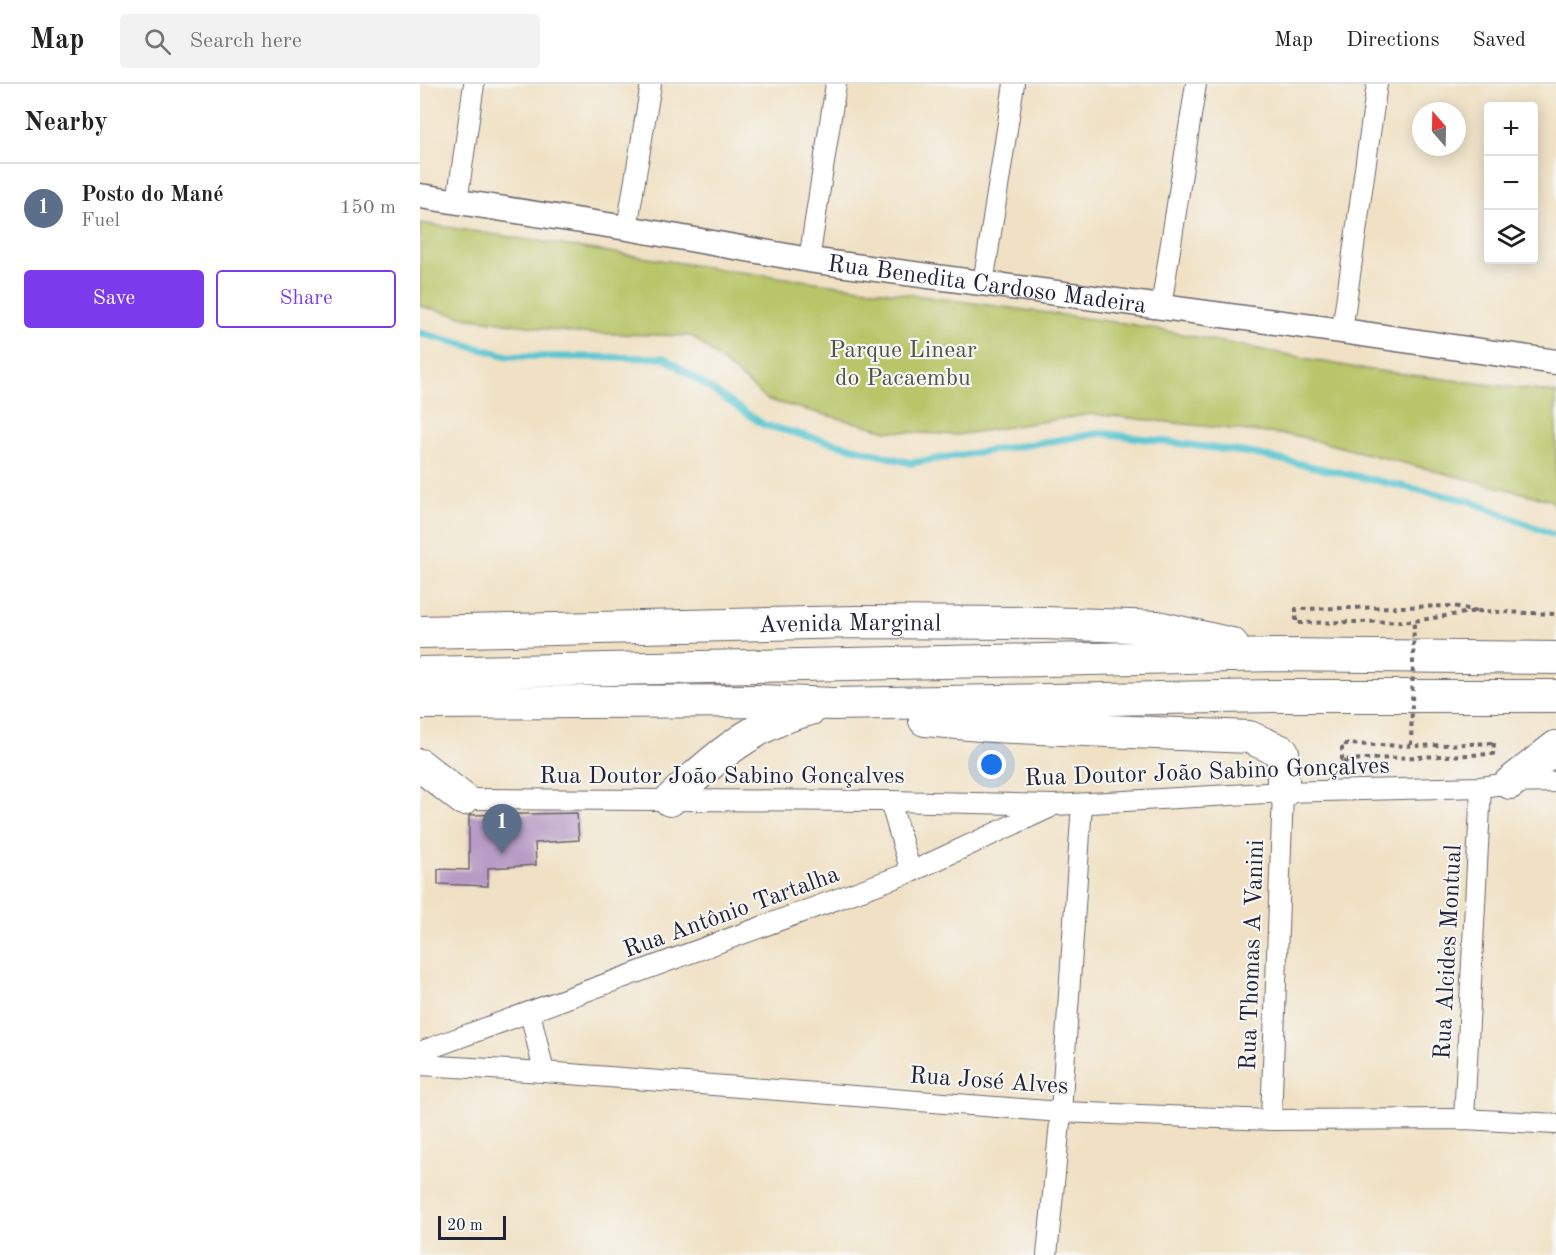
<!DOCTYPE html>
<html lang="en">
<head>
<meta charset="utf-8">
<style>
  body { margin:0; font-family:"Old Standard TT",serif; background:#f2f2f2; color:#222 }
  .controls { position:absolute; right:18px; top:18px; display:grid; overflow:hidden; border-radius:6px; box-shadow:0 3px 15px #0003 }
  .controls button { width:54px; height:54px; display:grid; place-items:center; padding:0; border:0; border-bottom:2px solid #e0e0e0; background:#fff; color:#222; font:30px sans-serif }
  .compass { position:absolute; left:992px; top:18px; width:54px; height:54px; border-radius:50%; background:#fff; box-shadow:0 3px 15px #0003; rotate:340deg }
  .scale { position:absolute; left:18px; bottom:15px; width:68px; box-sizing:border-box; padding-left:6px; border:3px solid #22223b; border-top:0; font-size:16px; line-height:21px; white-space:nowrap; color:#22223b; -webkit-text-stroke:4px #f6f6f2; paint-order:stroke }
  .you { position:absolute; left:572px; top:681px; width:21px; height:21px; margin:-15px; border:4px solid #fff; border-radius:50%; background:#1a73e8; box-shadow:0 0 0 9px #1a73e833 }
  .badge { display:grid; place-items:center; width:39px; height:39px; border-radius:50%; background:#7c3aed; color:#fff; font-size:20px; font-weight:700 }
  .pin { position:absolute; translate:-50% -50px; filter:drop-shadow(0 2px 3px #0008) }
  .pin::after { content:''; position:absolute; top:32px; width:21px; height:18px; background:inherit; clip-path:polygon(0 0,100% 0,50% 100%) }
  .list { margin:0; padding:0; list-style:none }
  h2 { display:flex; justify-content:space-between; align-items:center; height:78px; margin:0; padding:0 24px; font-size:26px }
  h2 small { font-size:20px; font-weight:400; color:#767676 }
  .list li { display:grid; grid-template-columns:39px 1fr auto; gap:18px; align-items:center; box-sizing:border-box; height:90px; padding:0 24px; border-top:2px solid #e0e0e0 }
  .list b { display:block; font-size:22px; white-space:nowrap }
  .list p { margin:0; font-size:20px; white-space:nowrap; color:#767676 }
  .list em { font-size:20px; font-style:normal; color:#767676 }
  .actions { display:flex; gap:12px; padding:18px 24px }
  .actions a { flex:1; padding:14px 0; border:2px solid #7c3aed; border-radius:6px; text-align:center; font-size:21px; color:#7c3aed }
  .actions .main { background:#7c3aed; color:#fff }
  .icon { flex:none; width:33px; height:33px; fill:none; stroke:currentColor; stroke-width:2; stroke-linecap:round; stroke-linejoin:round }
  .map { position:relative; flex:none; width:1136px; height:1171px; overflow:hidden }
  header { display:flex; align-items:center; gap:36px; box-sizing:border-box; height:84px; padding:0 30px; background:#fff; border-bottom:2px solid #e0e0e0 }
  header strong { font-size:28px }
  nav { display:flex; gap:33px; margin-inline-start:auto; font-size:21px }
  .search { width:420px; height:54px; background:#f2f2f2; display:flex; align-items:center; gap:15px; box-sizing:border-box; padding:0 21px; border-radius:6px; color:#767676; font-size:22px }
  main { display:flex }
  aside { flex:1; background:#fff }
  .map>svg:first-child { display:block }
  .green { fill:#b8c567; stroke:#6d7451; stroke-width:1.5 }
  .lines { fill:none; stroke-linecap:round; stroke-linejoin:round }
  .stream { stroke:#59c5d0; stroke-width:7 }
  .building { fill:#b89bc5 }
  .minor-casing { stroke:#6a656b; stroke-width:22 }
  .tertiary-casing { stroke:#6a656b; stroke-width:27 }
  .primary-casing { stroke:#6a656b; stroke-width:34 }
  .path { stroke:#6a656b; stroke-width:4; stroke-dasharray:4.5 4.5; stroke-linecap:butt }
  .minor { stroke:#fff; stroke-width:20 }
  .tertiary { stroke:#fff; stroke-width:24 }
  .primary { stroke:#fff; stroke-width:32 }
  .path-bridge { stroke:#6a656b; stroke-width:4; stroke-dasharray:4.5 4.5; stroke-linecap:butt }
  .labels { text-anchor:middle; stroke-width:4.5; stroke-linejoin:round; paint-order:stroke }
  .street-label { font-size:24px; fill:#22223b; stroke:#f6f6f2 }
  .park-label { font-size:24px; fill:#4f5348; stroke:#f6f6f2 }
</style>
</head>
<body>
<header>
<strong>Map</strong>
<div class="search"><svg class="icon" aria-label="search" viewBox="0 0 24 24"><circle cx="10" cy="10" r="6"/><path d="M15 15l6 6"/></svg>Search here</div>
<nav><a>Map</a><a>Directions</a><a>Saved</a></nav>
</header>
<main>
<aside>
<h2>Nearby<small></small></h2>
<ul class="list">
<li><span class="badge" style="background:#5c6f8a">1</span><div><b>Posto do Mané</b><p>Fuel</p></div><em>150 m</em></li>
</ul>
<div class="actions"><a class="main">Save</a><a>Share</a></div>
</aside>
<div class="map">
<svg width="1136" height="1171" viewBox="0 0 1136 1171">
  <rect width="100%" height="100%" fill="#f6f6f2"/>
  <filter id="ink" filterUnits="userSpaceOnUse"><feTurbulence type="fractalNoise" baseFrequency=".0167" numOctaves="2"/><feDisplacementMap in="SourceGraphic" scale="12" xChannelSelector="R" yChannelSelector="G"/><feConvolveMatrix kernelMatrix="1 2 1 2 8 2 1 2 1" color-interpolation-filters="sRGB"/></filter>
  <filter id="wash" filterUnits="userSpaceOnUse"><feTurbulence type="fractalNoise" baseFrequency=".008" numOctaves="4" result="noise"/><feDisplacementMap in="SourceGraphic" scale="24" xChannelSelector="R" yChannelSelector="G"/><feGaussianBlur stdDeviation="1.35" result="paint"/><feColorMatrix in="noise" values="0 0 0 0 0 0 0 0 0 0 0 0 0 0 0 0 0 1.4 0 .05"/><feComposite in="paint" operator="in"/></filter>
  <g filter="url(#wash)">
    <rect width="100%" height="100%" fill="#f0e1c4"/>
    <path class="green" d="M0 139 313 187 710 240 936 284 1136 309V421L1130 416 877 352 672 330 537 351 468 347 348 316 272 252 156 249 45 233 0 222Z"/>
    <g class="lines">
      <path class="stream" d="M0 249 88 272 245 274 344 341 491 379 682 349 830 369 1050 417 1136 452"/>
    </g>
    <g id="blocks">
      <path class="building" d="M157 729 159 756 115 759 116 781 68 784V802L18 800V785L49 786V731Z"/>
    </g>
  </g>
  <g filter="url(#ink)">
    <use href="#blocks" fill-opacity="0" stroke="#6a656b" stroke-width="1.5"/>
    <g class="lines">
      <g class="minor-casing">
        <g id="minor">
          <path d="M37 118 54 0"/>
          <path d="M207 144 231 0"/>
          <path d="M389 176 416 0"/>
          <path d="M563 200 594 0"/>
          <path d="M741 223 776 0"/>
          <path d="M922 247 957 0"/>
          <path d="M43 715 470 717 635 721 863 708 1061 703 1090 699 1136 698"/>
          <path d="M470 717 491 788"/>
          <path d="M110 928 124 988"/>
          <path d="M0 968 491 788 629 724"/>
          <path d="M0 981 124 988 641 1028 851 1036 1044 1035 1136 1040"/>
          <path d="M1044 1035 1061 703"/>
          <path d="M851 1036 863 708"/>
          <path d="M627 1171 641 1028 662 720"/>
        </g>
      </g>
      <g class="tertiary-casing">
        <g id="tertiary">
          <path id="s1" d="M0 112 207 144 389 176 922 247 1136 278"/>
        </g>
      </g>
      <g class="primary-casing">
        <g id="primary">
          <path id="s2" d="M0 548 437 538 625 539 738 543 812 560"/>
          <path d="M0 589 857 571 1136 574"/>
          <path d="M0 619 339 617 413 620 854 612H1136"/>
          <path d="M505 636 572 642 829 653 863 668V708"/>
          <path d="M0 681 43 715"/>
          <path d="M1090 699 1136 663"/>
          <path d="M250 716C291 677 335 638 391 625"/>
        </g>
      </g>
      <g class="path">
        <path d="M1057 527 1033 522 876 525V539L994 537 1057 527 1136 530"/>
        <path d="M1074 659 1073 670 922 676V660L996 662Z"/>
        <path d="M923 677 937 685"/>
      </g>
      <use href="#minor" class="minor"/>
      <use href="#tertiary" class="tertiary"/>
      <use href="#primary" class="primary"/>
      <path class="path-bridge" d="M991 661 994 537"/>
    </g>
  </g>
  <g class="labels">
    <g class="street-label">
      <text dy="8" stroke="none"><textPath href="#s1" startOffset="574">Rua Benedita Cardoso Madeira</textPath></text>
      <text dy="8" stroke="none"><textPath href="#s2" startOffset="430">Avenida Marginal</textPath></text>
      <text transform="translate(787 687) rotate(-2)" y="8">Rua Doutor João Sabino Gonçalves</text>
      <text x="302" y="699">Rua Doutor João Sabino Gonçalves</text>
      <text transform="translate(311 827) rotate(-20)" y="8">Rua Antônio Tartalha</text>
      <text transform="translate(1027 868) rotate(-87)" y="8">Rua Alcides Montual</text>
      <text transform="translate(831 871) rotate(-88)" y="8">Rua Thomas A Vanini</text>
      <text transform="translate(569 996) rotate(4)" y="8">Rua José Alves</text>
    </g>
    <g class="park-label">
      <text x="483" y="273">Parque Linear<tspan x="483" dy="28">do Pacaembu</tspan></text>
    </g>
  </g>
</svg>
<div class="controls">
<button>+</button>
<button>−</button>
<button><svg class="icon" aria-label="layers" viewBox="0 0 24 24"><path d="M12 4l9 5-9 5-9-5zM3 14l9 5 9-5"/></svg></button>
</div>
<svg class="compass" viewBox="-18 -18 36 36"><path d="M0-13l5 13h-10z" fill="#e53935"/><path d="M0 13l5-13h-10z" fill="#767676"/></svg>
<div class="scale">20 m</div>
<div class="you"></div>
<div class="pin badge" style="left:82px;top:770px;background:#5c6f8a">1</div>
</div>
</main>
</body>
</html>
